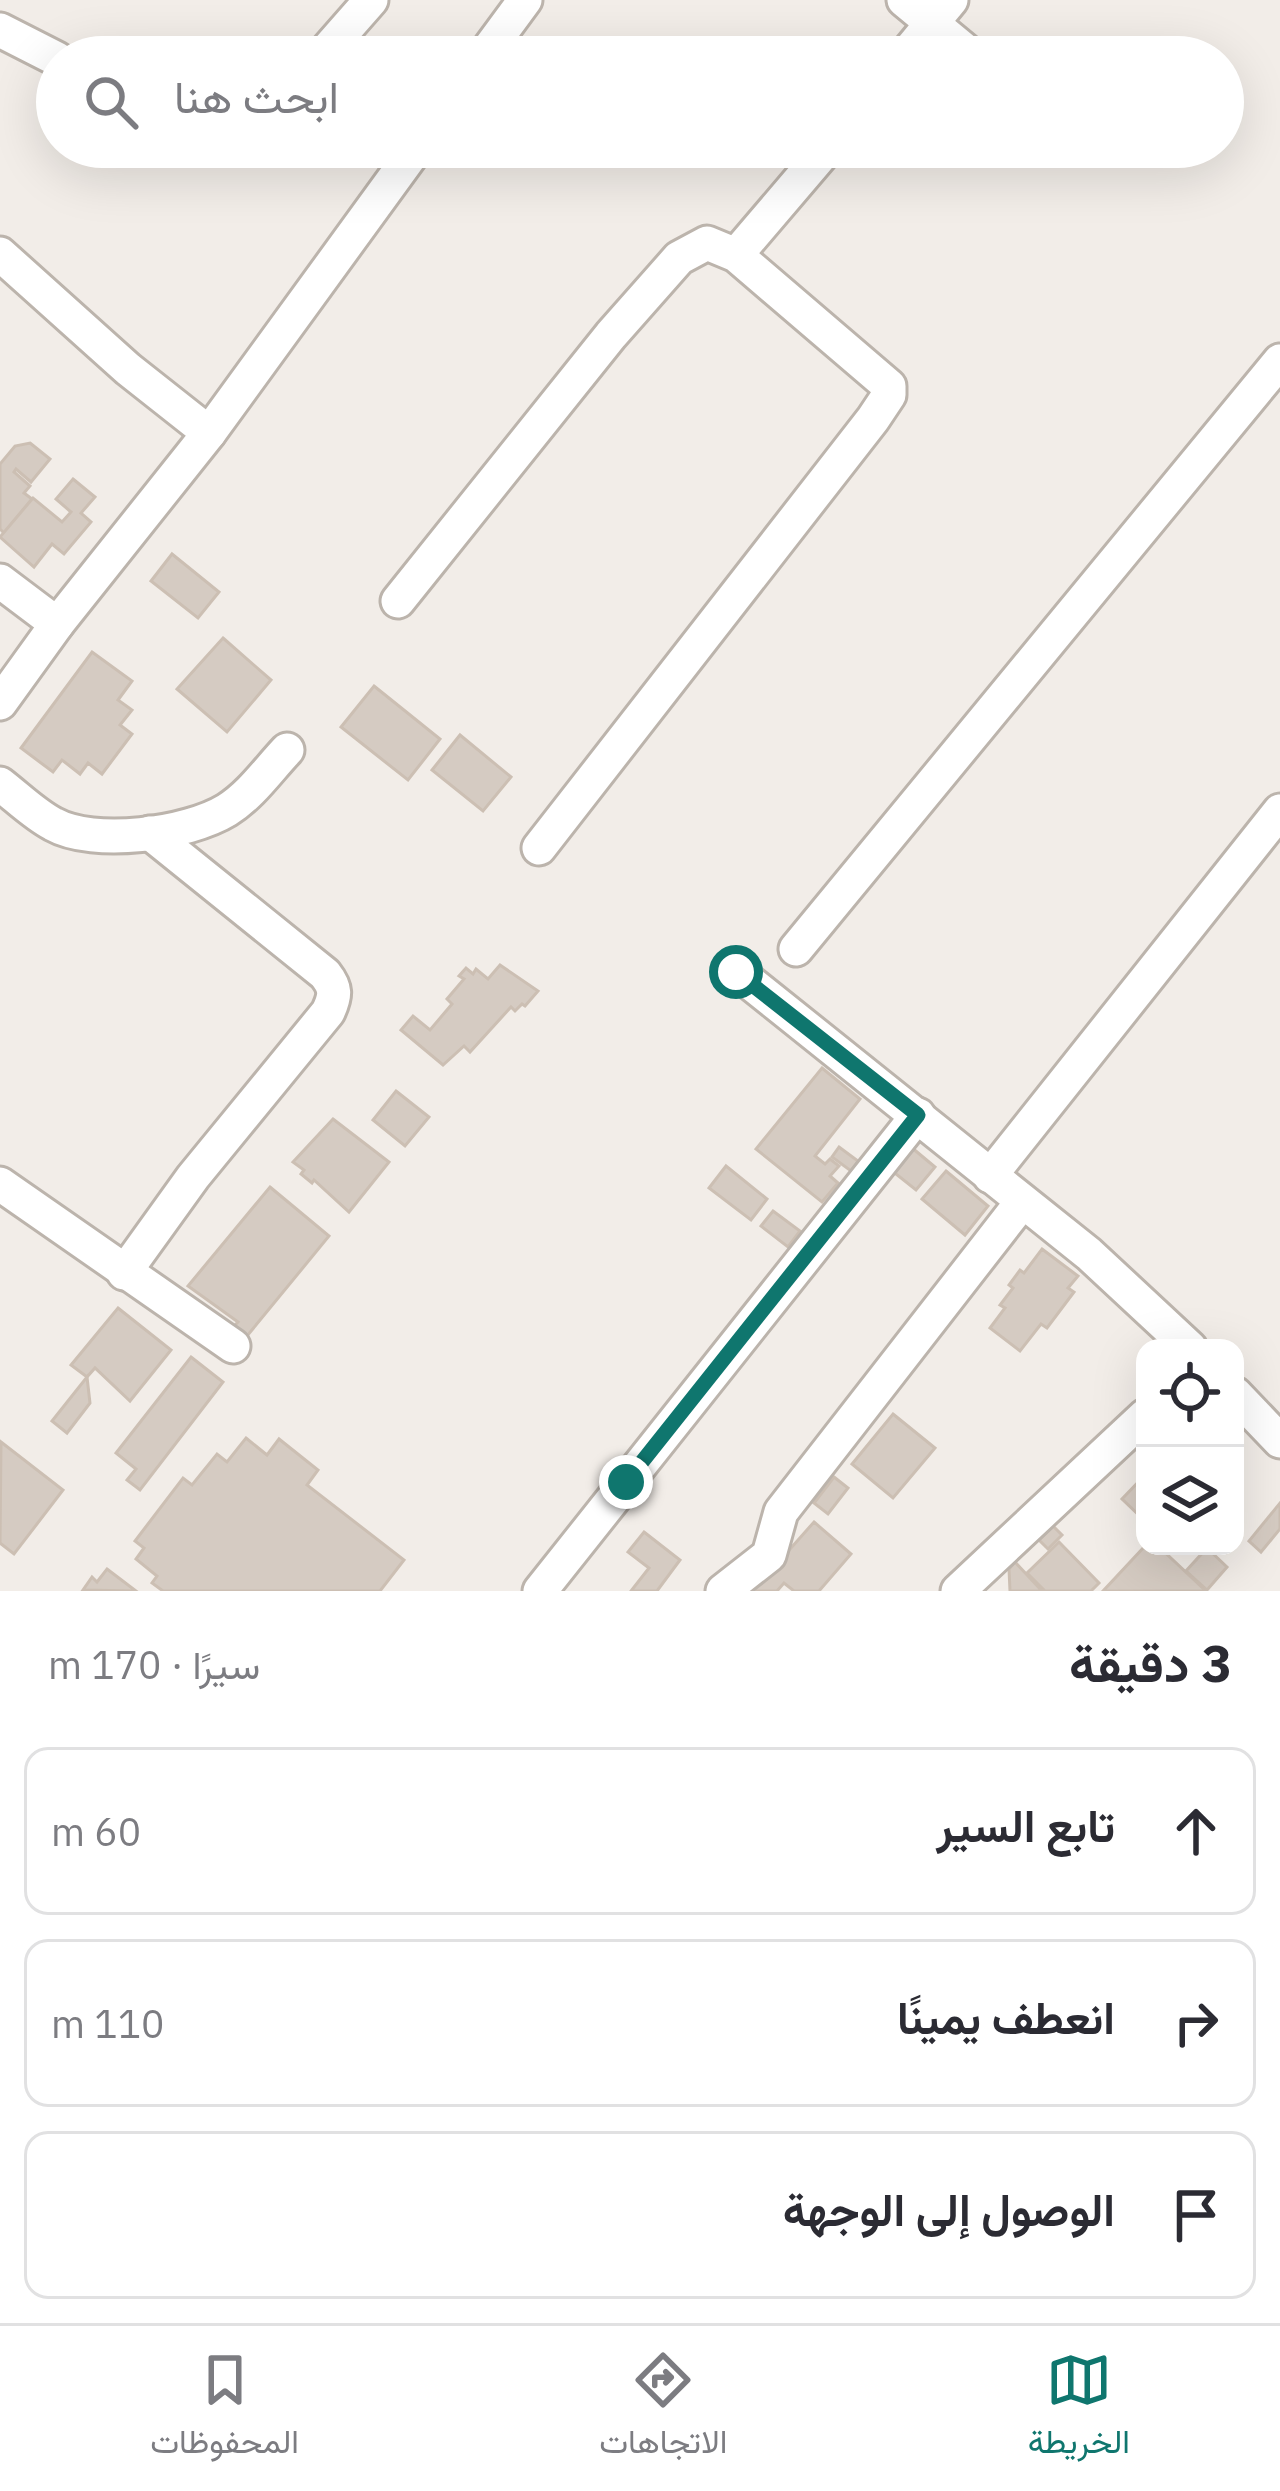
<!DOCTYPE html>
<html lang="ar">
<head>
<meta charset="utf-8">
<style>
  body { margin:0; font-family:"IBM Plex Sans",Vazirmatn,sans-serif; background:#f2f2f3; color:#2b2b33; direction:rtl }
  .controls { position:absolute; right:36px; bottom:36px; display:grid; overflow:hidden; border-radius:24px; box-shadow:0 12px 48px #0002 }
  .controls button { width:108px; height:108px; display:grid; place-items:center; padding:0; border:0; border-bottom:3px solid #e1e1e2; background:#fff; color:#2b2b33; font:60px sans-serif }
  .stop { position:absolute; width:36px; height:36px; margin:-27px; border:9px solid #0f766e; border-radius:50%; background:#fff }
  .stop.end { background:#0f766e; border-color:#fff; box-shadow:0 3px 12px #0008 }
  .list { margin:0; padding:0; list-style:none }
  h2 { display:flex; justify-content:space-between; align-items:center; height:156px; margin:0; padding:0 48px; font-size:51px }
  h2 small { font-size:39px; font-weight:400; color:#7c7c81 }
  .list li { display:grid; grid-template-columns:78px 1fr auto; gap:36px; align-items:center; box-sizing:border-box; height:168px; margin:0 24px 24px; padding:0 24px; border:3px solid #e1e1e2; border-radius:24px }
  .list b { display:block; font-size:45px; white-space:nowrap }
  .list em { font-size:39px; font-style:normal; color:#7c7c81 }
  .icon { flex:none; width:66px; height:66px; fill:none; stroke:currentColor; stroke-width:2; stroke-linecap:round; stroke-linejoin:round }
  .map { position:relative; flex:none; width:1280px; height:1591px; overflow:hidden; direction:ltr }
  .search { position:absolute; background:#fff; box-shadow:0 12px 48px #0002; left:36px; right:36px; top:36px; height:132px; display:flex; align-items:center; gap:30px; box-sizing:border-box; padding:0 42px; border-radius:66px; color:#7c7c81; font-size:45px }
  .sheet { height:732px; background:#fff }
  nav { display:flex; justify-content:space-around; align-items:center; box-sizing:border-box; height:168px; border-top:3px solid #e1e1e2; background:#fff; font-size:33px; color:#7c7c81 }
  nav a { display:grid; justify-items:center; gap:6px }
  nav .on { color:#0f766e }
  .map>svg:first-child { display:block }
  .building { fill:#d5cbc2; stroke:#ccbfb3; stroke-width:3 }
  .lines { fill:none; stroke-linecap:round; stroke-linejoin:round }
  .minor-casing { stroke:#bcb4ac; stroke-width:39 }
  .minor { stroke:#fff; stroke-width:33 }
  .route { stroke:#0f766e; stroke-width:15 }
</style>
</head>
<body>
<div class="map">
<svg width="1280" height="1591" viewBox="0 0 1280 1591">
  <rect width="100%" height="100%" fill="#f2ede8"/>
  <g class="building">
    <path d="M30 443 50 459 31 482 16 469 14 472 30 486 24 493 32 499 4 533 0 529V464L15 446Z"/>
    <path d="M73 479 95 497 81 513 91 522 64 554 52 544 34 567 0 537 33 498 62 522 71 512 56 499Z"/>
    <path d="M172 554 219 592 198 618 151 581Z"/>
    <path d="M223 638 271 680 227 732 177 689Z"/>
    <path d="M92 652 132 681 118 700 132 710 120 725 132 734 102 774 88 763 80 774 62 760 53 772 21 748Z"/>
    <path d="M374 686 440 739 408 780 341 727Z"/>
    <path d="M460 735 511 777 483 811 432 770Z"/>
    <path d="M500 965 538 991 525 1006 522 1004 515 1011 511 1007 470 1052 464 1046 443 1065 401 1030 413 1016 430 1030 452 1004 447 999 464 979 459 976 466 968 473 974 476 969 488 979Z"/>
    <path d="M822 1068 860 1099 815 1156 825 1164 830 1159 839 1166 830 1176 838 1183 822 1202 756 1149Z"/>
    <path d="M396 1091 429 1117 405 1146 373 1120Z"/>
    <path d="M333 1119 389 1162 349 1212 314 1180 312 1183 301 1174 304 1170 293 1162Z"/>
    <path d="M905 1142 935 1167 916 1190 886 1166Z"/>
    <path d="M839 1147 858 1161 851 1171 832 1157Z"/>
    <path d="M726 1166 767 1199 751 1220 709 1188Z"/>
    <path d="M946 1171 988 1206 965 1235 922 1199Z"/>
    <path d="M270 1187 329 1236 247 1336 234 1326 238 1322 188 1286Z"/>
    <path d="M773 1211 800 1231 788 1247 761 1226Z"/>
    <path d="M1042 1249 1078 1276 1068 1288 1074 1292 1047 1328 1041 1324 1020 1351 990 1328 1005 1308 1000 1305 1013 1288 1009 1285 1020 1270 1024 1273Z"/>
    <path d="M118 1308 171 1350 130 1401 95 1368 87 1377 71 1365Z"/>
    <path d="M191 1357 223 1382 140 1490 127 1480 136 1469 116 1453Z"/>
    <path d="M87 1377 90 1403 67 1433 52 1421Z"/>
    <path d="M893 1414 935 1448 893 1498 852 1464Z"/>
    <path d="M246 1438 267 1455 279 1439 318 1470 307 1485 404 1560 380 1591H163L152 1583 157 1576 136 1559 144 1548 135 1541 183 1478 192 1485 217 1454 227 1462Z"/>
    <path d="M1 1442 63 1490 14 1554 0 1543Z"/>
    <path d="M1145 1475V1521L1122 1499Z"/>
    <path d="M834 1477 848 1488 828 1514 814 1503Z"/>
    <path d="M1280 1503V1529L1261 1552 1249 1541Z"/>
    <path d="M814 1522 851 1554 819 1591H794L784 1583 777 1591H753Z"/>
    <path d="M1053 1526 1062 1535 1048 1549 1039 1540Z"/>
    <path d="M644 1532 680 1560 657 1591H631L649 1568 628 1552Z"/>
    <path d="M1059 1542 1099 1583 1091 1591H1045L1027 1573Z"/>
    <path d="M1145 1546H1158L1206 1591H1103Z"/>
    <path d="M1207 1548 1227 1567 1207 1590 1186 1571Z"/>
    <path d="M1015 1562 1042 1591H1010L1009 1569Z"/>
    <path d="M107 1569 136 1591 83 1590 92 1577 97 1582Z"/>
  </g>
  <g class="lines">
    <g class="minor-casing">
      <g id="minor">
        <path d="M904 0 973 57"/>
        <path d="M0 30 57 59"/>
        <path d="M321 57 371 0"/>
        <path d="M483 57 525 0"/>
        <path d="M904 57 951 0"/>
        <path d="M0 254 128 369 209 433"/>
        <path d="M736 255 828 147"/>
        <path d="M0 581 57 624"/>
        <path d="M398 601 611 335 679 258 707 243 736 255 889 386V395L873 419 539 848"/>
        <path d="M0 703 57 624 209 433 417 147"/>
        <path d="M0 784C17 797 34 814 53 824 94 847 188 834 227 810 251 795 268 770 287 750"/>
        <path d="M796 949 1280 361"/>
        <path d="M737 972 1089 1254 1190 1348"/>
        <path d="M990 1176 1280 811"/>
        <path d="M0 1184 233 1346"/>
        <path d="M124 1273 193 1177 328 1012C336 995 336 988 325 974L150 833"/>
        <path d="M1235 1394 1280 1441"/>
        <path d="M540 1591 918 1115"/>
        <path d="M723 1591 769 1555 781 1512 1022 1202"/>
        <path d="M958 1591 1145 1416"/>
      </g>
    </g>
    <use href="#minor" class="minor"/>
  </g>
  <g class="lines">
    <path class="route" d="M626 1482 918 1115 736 972"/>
  </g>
</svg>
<div class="controls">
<button><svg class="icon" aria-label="locate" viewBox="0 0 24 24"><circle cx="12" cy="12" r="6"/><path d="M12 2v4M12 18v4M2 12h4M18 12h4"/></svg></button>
<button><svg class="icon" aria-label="layers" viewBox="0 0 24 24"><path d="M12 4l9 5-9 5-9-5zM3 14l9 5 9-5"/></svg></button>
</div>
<div class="stop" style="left:736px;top:972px"></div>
<div class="stop end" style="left:626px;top:1482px"></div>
<div class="search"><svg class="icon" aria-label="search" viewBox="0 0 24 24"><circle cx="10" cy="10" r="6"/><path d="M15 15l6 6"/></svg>ابحث هنا</div>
</div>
<section class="sheet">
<h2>3 دقيقة<small>سيرًا · 170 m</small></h2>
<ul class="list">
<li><svg class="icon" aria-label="ahead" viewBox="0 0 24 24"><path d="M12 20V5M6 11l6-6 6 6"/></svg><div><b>تابع السير</b></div><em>60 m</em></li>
<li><svg class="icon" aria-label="right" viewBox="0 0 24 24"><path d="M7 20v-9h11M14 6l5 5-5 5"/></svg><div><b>انعطف يمينًا</b></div><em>110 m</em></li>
<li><svg class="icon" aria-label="arrive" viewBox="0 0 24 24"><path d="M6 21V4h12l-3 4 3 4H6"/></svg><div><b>الوصول إلى الوجهة</b></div></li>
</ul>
</section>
<nav>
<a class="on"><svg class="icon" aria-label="map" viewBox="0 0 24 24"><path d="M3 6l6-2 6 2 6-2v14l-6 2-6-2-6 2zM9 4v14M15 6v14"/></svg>الخريطة</a>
<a><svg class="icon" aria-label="directions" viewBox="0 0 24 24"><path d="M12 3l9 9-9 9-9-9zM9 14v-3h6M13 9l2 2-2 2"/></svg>الاتجاهات</a>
<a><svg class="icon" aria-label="saved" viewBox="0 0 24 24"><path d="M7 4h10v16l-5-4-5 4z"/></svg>المحفوظات</a>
</nav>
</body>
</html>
